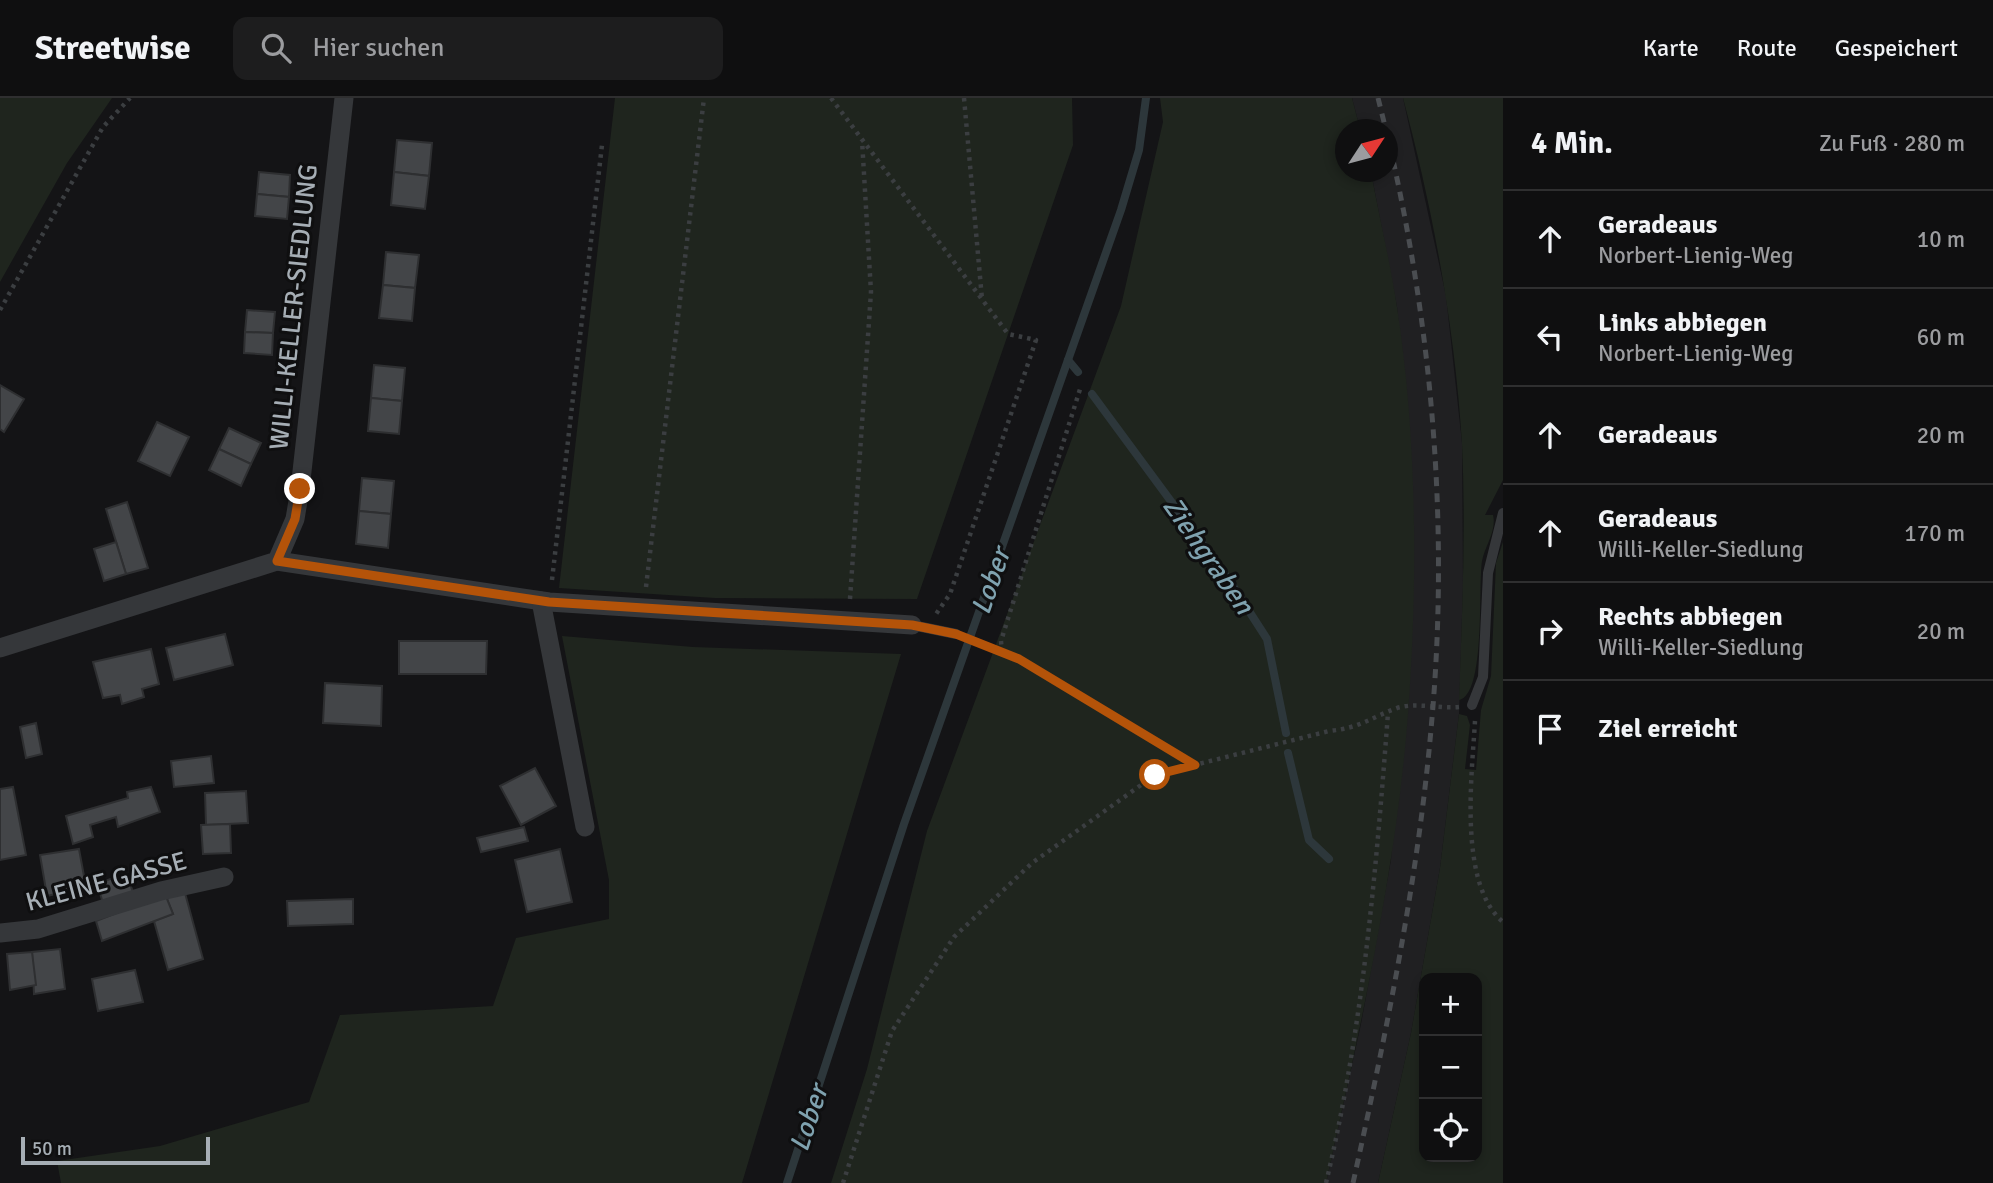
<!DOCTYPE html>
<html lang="de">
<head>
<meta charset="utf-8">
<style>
  body { margin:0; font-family:Signika,sans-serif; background:#1d1d1e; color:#f1f3f6 }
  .controls { position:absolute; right:21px; bottom:21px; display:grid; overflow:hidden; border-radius:14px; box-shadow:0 4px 10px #0003 }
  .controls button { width:63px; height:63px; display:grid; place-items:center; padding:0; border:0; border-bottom:2px solid #2f2f30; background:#0f0f10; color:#f1f3f6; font:35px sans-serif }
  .compass { position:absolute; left:1335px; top:21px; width:63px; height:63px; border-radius:50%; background:#0f0f10; box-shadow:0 4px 10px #0003; rotate:54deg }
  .scale { position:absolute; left:21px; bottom:18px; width:189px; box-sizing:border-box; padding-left:7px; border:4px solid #a6aeb5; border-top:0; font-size:19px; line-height:24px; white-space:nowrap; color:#a6aeb5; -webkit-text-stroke:5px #0f0f10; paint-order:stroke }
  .stop { position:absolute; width:21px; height:21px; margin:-16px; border:5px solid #b45309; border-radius:50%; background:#fff }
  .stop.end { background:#b45309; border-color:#fff; box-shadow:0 2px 7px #0008 }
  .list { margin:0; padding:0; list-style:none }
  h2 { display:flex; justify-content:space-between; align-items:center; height:91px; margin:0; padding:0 28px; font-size:30px }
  h2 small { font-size:23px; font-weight:400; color:#9b9c9f }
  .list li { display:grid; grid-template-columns:46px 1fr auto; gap:21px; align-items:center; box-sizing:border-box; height:98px; padding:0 28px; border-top:2px solid #2f2f30 }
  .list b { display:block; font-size:26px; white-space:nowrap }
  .list p { margin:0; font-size:23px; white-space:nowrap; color:#9b9c9f }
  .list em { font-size:23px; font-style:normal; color:#9b9c9f }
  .icon { flex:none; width:38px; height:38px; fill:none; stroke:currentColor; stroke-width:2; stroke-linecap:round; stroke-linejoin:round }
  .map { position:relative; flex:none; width:1503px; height:1085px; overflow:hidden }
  header { display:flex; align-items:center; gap:42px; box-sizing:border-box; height:98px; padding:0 35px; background:#0f0f10; border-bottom:2px solid #2f2f30 }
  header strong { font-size:33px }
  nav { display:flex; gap:38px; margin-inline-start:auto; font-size:24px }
  .search { width:490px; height:63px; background:#1d1d1e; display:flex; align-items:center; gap:18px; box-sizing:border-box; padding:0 24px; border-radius:14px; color:#9b9c9f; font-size:26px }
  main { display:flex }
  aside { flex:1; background:#0f0f10 }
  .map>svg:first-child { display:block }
  .built { fill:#202022 }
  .green { fill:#1f251e; fill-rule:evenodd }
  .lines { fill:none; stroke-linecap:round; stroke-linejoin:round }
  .stream { stroke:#2d373b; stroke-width:8 }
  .building { fill:#434548; stroke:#2e2f31; stroke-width:2 }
  .path { stroke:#3b3e41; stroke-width:4.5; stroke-dasharray:3.5 5; stroke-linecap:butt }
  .service { stroke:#35373a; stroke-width:10 }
  .minor { stroke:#35373a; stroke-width:19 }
  .rail { stroke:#4a4d51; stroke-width:5; stroke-dasharray:9 7; stroke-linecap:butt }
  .route { stroke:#b45309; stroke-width:9 }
  .labels { text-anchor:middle; stroke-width:6; stroke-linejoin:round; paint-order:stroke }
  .street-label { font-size:26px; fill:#a6aeb5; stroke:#0f0f10 }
  .water-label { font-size:28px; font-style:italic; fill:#7fa2af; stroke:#0f0f10 }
</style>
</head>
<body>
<header>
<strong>Streetwise</strong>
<div class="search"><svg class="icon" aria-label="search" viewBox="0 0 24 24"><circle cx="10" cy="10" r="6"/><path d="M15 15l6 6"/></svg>Hier suchen</div>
<nav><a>Karte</a><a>Route</a><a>Gespeichert</a></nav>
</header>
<main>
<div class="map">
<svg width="1503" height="1085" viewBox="0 0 1503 1085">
  <rect width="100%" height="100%" fill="#141416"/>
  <path class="built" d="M1352 0H1403L1446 198 1462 345 1463 488 1459 616 1440 770 1411 935 1378 1085H1326L1361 926 1391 762 1411 351 1397 209 1371 74H1388V32L1360 31Z"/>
  <g class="green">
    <path d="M0 0H112L67 65 0 184Z"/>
    <path d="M615 0H1072L1073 47 917 501 715 500 559 490Z"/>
    <path d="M1160 0H1352L1360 31 1346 32V74H1371C1379 118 1390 163 1397 209 1417 339 1418 484 1408 616 1396 774 1360 930 1326 1085H831L867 971 927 733 1121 208 1163 24Z"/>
    <path d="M1403 0H1503V382L1485 417H1493C1497 432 1485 448 1482 463 1478 488 1486 597 1459 602 1462 517 1466 431 1462 346 1455 230 1433 112 1403 0Z"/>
    <path d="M1503 444V1085H1378L1411 935 1440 770 1459 616 1467 618 1470 627 1465 671 1476 672 1481 612 1491 578 1496 465ZM1477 880V1059H1424V880Z"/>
    <path d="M562 538 693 549 901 556 742 1085H61L57 1063 160 1048 309 1004 340 917 493 908 516 840 609 821V782Z"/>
  </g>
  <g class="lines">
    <g class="stream">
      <path d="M1068 262 1078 274"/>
      <path d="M1092 296 1229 482 1267 541 1286 635"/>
      <path d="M1288 655 1309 742 1329 761"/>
      <path d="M787 1085 904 726 1121 112 1139 52 1146 0"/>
    </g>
  </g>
  <g class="building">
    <path d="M397 42 432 45 429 78 394 74Z"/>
    <path d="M259 74 290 77 289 99 257 96Z"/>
    <path d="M394 74 429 78 425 111 391 107Z"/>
    <path d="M257 96 289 99 287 121 255 118Z"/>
    <path d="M386 154 419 157 415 190 383 187Z"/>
    <path d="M383 187 415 190 412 223 379 220Z"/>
    <path d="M247 212 275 214 273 235 245 234Z"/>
    <path d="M245 234 273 235 272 257 244 255Z"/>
    <path d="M374 267 405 270 402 303 371 300Z"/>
    <path d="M0 287 24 301 4 334 0 331Z"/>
    <path d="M371 300 402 303 399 336 368 333Z"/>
    <path d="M157 324 189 339 170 378 138 363Z"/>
    <path d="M229 330 261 345 251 366 219 351Z"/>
    <path d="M219 351 251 366 241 388 209 372Z"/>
    <path d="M362 380 394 383 391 416 359 413Z"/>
    <path d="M127 404 148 470 126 476 106 411Z"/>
    <path d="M359 413 391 416 388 450 356 446Z"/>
    <path d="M116 444 126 476 104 483 94 451Z"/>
    <path d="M225 536 233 567 174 582 166 550Z"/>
    <path d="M399 543H487L486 576H399Z"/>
    <path d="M151 551 159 586 142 591 144 599 122 606 120 597 103 600 93 564Z"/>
    <path d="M325 585 382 588 381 628 323 625Z"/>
    <path d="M36 625 42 656 26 660 20 629Z"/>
    <path d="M211 658 214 685 174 689 171 663Z"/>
    <path d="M535 670 556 708 521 727 500 688Z"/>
    <path d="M13 689 26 757 0 762V691Z"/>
    <path d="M151 689 160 714 118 729 116 719 90 727 93 739 73 746 66 718 128 700 127 694Z"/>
    <path d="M246 693 248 725 206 727 205 695Z"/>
    <path d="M230 726 231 755 203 756 201 727Z"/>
    <path d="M524 729 528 743 481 754 477 740Z"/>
    <path d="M79 751 86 789 47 798 40 757Z"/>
    <path d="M560 751 572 804 527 814 515 762Z"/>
    <path d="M126 775 133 794 103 805 97 786Z"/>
    <path d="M185 795 203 861 168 872 154 823 173 816 165 796Z"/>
    <path d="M165 796 173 816 102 843 96 823Z"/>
    <path d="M353 801V826L288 828 287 803Z"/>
    <path d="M60 851 65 891 34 896 32 854Z"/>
    <path d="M32 854 36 887 10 892 7 856Z"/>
    <path d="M135 872 143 904 98 913 92 881Z"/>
  </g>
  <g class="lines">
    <g class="path">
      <path d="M831 0 1008 236 1036 242 950 496 936 516"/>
      <path d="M964 0 982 201"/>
      <path d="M0 212 103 29 130 0"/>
      <path d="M552 482 602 47"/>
      <path d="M646 489 704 0"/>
      <path d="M850 501 871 194 862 42"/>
      <path d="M970 542 1019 561 1194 667"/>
      <path d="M1002 555 1001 543 1081 288"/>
      <path d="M1475 623C1472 677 1458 786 1503 824"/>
      <path d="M843 1085 892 933 954 839 1032 765 1155 677 1329 633C1360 630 1370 620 1397 610 1417 604 1438 611 1459 609"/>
      <path d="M1326 1085C1363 930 1376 773 1388 615"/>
    </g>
    <g class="service">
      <path d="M912 527 956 536"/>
      <path d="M1472 607 1483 579 1488 475 1503 415"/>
    </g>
    <g class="minor">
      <path d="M277 463 549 504 912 527"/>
      <path d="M541 503 585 729"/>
      <path d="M0 550 277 463 295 421 300 391 344 0"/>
      <path d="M0 835 38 831 161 793 224 779"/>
    </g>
    <g class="rail">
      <path d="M1378 0 1386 32"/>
      <path d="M1353 1085C1387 931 1419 777 1432 620 1449 425 1432 229 1388 40"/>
    </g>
  </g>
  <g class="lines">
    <path class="route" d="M300 391 295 421 277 463 549 504 912 527 956 536 1019 561 1195 667 1155 677"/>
  </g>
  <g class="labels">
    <g class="street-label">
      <text transform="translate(293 209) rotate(-84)" y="9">WILLI-KELLER-SIEDLUNG</text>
      <text transform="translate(106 783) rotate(-15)" y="9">KLEINE GASSE</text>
    </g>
    <g class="water-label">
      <text transform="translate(1209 457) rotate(55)" y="10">Ziehgraben</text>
      <text transform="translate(990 483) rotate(-71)" y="10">Lober</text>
      <text transform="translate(808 1020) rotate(-72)" y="10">Lober</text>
    </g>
  </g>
</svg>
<div class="controls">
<button>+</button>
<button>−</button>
<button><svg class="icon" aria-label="locate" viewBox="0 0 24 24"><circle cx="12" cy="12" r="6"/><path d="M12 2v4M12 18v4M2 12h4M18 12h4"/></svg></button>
</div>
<svg class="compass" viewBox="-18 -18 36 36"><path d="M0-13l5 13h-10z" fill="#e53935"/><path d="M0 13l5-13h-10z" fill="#9b9c9f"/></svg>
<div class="scale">50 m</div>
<div class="stop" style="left:1155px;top:677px"></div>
<div class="stop end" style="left:300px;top:391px"></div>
</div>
<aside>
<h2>4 Min.<small>Zu Fuß · 280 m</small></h2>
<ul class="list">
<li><svg class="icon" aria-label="ahead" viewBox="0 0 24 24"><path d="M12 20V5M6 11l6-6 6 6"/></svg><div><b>Geradeaus</b><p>Norbert-Lienig-Weg</p></div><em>10 m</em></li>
<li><svg class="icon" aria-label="left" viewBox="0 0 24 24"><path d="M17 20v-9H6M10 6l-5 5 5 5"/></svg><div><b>Links abbiegen</b><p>Norbert-Lienig-Weg</p></div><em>60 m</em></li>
<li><svg class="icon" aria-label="ahead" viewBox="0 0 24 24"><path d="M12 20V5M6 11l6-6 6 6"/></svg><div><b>Geradeaus</b></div><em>20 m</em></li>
<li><svg class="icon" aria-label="ahead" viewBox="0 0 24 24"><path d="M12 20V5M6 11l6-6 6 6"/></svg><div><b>Geradeaus</b><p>Willi-Keller-Siedlung</p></div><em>170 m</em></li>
<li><svg class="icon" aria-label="right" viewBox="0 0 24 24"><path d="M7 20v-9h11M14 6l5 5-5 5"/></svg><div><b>Rechts abbiegen</b><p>Willi-Keller-Siedlung</p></div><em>20 m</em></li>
<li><svg class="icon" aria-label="arrive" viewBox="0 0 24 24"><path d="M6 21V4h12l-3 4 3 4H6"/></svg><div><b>Ziel erreicht</b></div></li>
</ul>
</aside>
</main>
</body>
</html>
